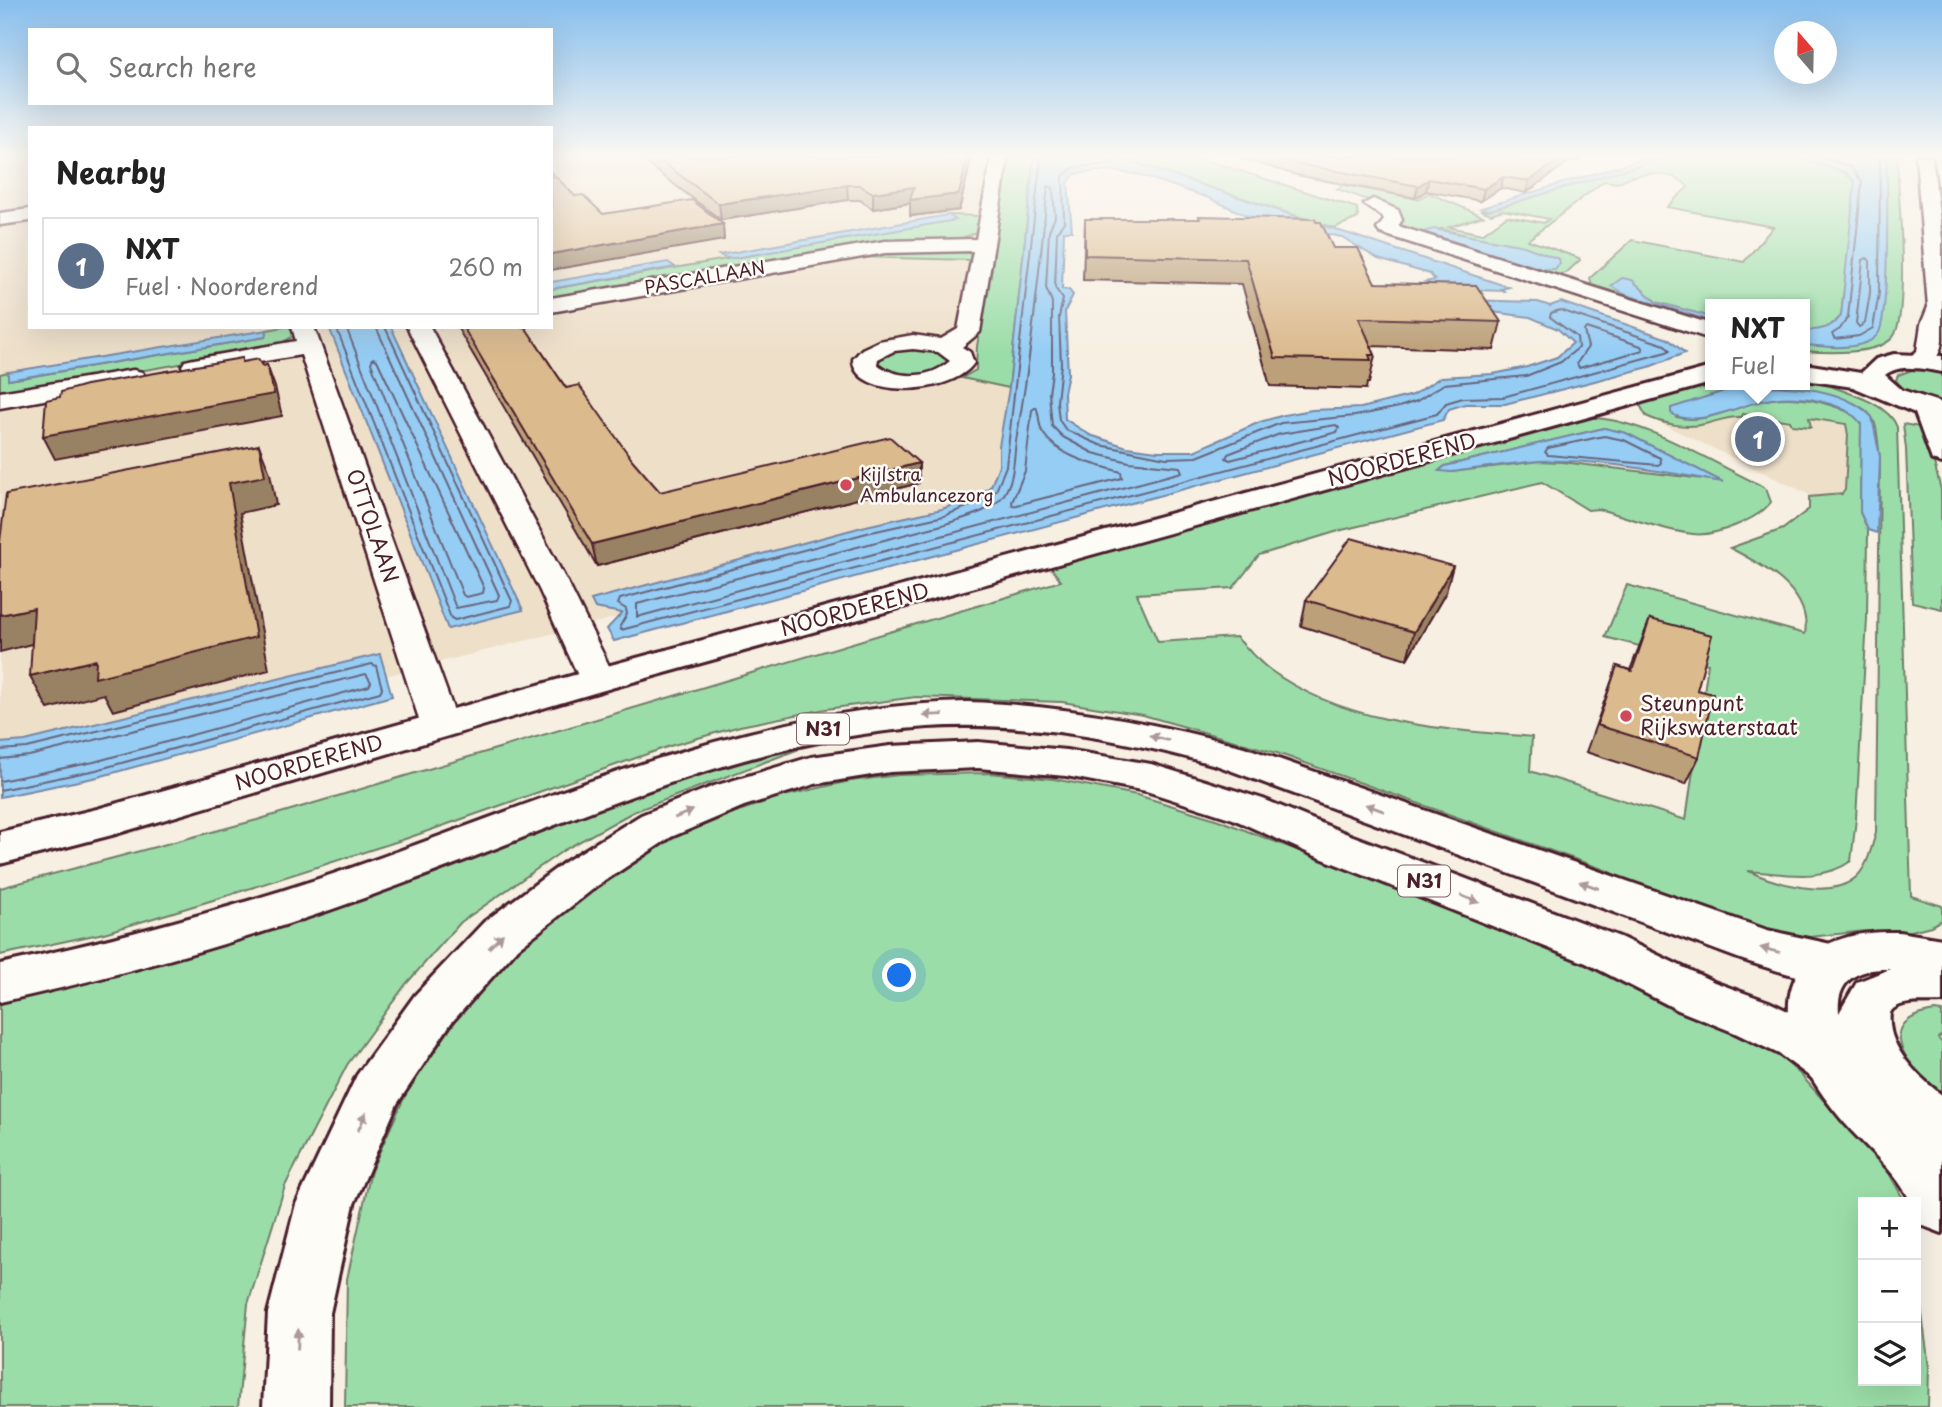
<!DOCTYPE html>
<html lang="en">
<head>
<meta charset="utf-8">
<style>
  body { margin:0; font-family:"Playpen Sans",sans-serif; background:#f2f2f2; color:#222 }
  .controls { position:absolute; right:21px; bottom:21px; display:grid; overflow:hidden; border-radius:0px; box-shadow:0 7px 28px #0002 }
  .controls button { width:63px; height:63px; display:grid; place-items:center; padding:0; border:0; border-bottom:2px solid #e0e0e0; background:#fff; color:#222; font:35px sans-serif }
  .compass { position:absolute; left:1774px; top:21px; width:63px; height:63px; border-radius:50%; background:#fff; box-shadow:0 7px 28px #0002; rotate:340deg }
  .you { position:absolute; left:900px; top:976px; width:24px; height:24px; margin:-18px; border:5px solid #fff; border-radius:50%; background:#1a73e8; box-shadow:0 0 0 10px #1a73e833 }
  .badge { display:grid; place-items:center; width:46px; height:46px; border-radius:50%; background:#1a73e8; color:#fff; font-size:23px; font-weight:700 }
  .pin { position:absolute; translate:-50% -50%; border:4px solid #fff; box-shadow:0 2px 7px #0006 }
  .popup { position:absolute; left:1705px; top:299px; width:105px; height:91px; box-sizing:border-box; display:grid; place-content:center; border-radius:0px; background:#fff; filter:drop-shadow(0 2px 5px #0005); font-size:23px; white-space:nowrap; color:#767676 }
  .popup b { font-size:26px; color:#222 }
  .popup::after { content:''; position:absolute; left:50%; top:100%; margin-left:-14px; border:14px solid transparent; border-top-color:#fff }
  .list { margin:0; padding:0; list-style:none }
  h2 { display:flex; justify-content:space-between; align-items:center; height:91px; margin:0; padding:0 28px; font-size:30px }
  h2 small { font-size:23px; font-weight:400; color:#767676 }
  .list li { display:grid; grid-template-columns:46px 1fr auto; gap:21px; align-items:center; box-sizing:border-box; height:98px; margin:0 14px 14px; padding:0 14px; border:2px solid #e0e0e0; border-radius:0px }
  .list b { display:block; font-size:26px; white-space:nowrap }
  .list p { margin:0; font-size:23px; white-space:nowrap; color:#767676 }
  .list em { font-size:23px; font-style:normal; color:#767676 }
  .icon { flex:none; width:38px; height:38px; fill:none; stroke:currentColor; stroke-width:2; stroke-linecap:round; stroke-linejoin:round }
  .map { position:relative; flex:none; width:1942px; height:1407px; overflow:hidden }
  .search { position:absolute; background:#fff; box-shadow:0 7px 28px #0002; left:28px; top:28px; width:525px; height:77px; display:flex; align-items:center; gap:18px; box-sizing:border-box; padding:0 24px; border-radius:0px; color:#767676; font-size:26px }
  .panel { position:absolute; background:#fff; box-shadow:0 7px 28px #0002; left:28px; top:126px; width:525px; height:203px; border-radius:0px }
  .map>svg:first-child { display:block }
  .built { fill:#eedfc9 }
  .green { fill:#9bdda8; stroke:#727e6a; stroke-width:2; fill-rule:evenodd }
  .water { fill:#96cdf5; stroke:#7887a4; stroke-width:2 }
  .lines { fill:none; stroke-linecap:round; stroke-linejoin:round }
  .shore { stroke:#68657c; stroke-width:2 }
  .street-casing { stroke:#4a1f2b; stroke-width:5 }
  .secondary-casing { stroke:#4a1f2b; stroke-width:6 }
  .highway-casing { stroke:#4a1f2b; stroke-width:6 }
  .street { fill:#fdfcf7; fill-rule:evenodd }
  .secondary { fill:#fdfcf7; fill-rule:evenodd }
  .highway { fill:#fdfcf7; fill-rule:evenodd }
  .wall { fill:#bca07a; stroke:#4a1f2b; stroke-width:2 }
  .shaded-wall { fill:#998263; stroke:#4a1f2b; stroke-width:2 }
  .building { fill:#dbba8e; stroke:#4a1f2b; stroke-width:2 }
  .oneway { fill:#ac999b }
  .poi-dot { fill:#d1495b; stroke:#fdfcf7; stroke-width:2.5 }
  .labels { text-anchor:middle; stroke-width:5; stroke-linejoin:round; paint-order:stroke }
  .far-street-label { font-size:18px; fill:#4a1f2b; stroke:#fdfcf7 }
  .far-poi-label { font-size:18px; fill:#4a1f2b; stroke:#fdfcf7; text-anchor:start }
  .shield { fill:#fdfcf7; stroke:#806168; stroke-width:2 }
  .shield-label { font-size:19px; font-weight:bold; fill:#4a1f2b }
  .street-label { font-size:21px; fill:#4a1f2b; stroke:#fdfcf7 }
  .poi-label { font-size:21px; fill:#4a1f2b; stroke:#fdfcf7; text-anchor:start }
</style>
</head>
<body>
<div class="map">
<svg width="1942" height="1407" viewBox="0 0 1942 1407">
  <rect width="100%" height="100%" fill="#f6efe2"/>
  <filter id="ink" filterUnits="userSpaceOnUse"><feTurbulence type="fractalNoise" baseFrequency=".0143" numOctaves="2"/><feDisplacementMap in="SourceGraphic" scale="14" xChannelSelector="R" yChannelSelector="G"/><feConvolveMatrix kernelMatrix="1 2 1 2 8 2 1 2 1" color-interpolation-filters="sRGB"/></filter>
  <g filter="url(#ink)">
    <g class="built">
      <path d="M0 156H30V327H551V156H1044L1022 514 44 763 0 764Z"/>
      <path d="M1742 414 1811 427 1808 417 1846 424 1848 435 1845 490 1835 496 1809 497 1808 494 1652 419 1671 425H1702L1731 416 1742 417Z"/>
    </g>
    <g class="green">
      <path d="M1010 156H1034L1009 388 962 378 976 370 977 346Z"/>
      <path d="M1114 156H1193L1357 208 1358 218 1334 228Z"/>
      <path d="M1669 156C1714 156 1824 146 1855 182V194L1841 316C1831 328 1820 331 1805 330V304H1711V317L1656 302 1635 283 1624 294 1711 321V328L1592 286 1590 278 1632 240 1744 262 1773 227 1667 207 1688 187C1675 170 1634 171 1618 183L1604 181 1528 240 1579 258 1580 260 1566 273 1552 275 1400 227 1403 217 1396 210 1337 189 1343 185 1418 199 1429 193 1483 216 1449 227 1482 234 1507 216 1544 223 1549 219 1503 210 1491 214 1480 210H1490ZM1442 229 1559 259 1556 268 1542 269 1426 234 1429 230Z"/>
      <path d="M1887 156H1897C1898 188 1910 316 1893 337 1878 355 1827 353 1805 351V345L1861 343 1886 202Z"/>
      <path d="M948 215 981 216 979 232 956 240 891 243 551 301V289L955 220Z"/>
      <path d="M964 250 972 255 971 260 854 257 886 251Z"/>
      <path d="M284 327H292L295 335 273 348 0 395V374L8 372 9 380 265 337 267 330Z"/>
      <path d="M930 348 950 358 947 367C927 374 895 385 878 364L882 355 898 349Z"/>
      <path d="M1912 370 1942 371V403C1926 398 1905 395 1896 380L1898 375Z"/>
      <path d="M1805 375C1830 390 1887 398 1897 427L1911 896 1942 906V920L1931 926 1907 932 1865 931 1810 937 1776 934 1653 898 1608 871 1277 753 1143 715 1062 702 916 697 826 709 740 726 670 746 405 839 210 901 104 933 0 955V888L257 820 1061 581 1051 568 1581 418C1634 413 1709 461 1758 484L1766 489 1771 502C1759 519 1714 537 1693 534 1661 530 1629 517 1598 509L1588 510 1542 482 1342 530 1259 555 1233 588 1137 594 1158 642 1236 637C1247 648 1258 661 1270 670 1346 725 1443 729 1532 737L1530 771 1686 820 1708 664 1605 637 1627 585 1805 634C1812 591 1763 565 1730 548L1783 529 1809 509V497L1842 494 1845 490 1848 435 1846 424 1809 418 1811 427 1792 425 1790 421 1742 414V417C1728 416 1718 421 1705 424 1686 429 1663 424 1646 416L1640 405 1647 399 1711 382V385H1805ZM1792 388C1814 391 1868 398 1875 424 1878 434 1878 446 1880 457L1876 833C1871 848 1868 867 1855 878 1829 900 1775 883 1748 871 1782 873 1821 883 1851 861L1856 819 1867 619 1868 530 1860 512 1861 424C1854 413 1843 409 1830 405 1806 397 1780 396 1756 402 1731 408 1702 425 1677 417ZM1604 428 1626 433 1720 481 1562 462 1539 461 1452 472 1440 470 1445 466Z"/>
      <path d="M1903 424 1925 428 1941 490 1942 609 1912 602 1906 449Z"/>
      <path d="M799 749 633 812 564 850 461 922 406 984 347 1065 285 1186 248 1304 238 1407H0V992L729 764Z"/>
      <path d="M989 773 1054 779 1137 795 1216 819 1401 890 1679 1003 1766 1044 1801 1075 1831 1109 1880 1157 1905 1202H1863V1381H1916V1269L1929 1367 1928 1407H345L347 1279 371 1171 407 1091 457 1019 519 947 568 902 624 865 674 838 728 815 779 797 850 781 899 775Z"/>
      <path d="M1935 1011 1942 1012V1035L1938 1038 1942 1043V1095C1911 1071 1868 1021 1935 1011Z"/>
    </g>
    <g class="water">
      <path d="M1034 156H1114L1509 287 1501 289 1504 291 1440 289 1425 282 1435 280 1430 274 1378 259 1342 237 1280 226 1252 218 1209 198 1140 175 1107 170 1075 174 1068 183 1072 231H1064L1062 289 1069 290 1073 295 1065 311 1068 374 1064 393 1065 419 1090 435 1127 447 1157 451H1194L1260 422 1284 415 1312 410 1361 408 1413 395 1441 377 1493 374 1527 367 1557 357 1573 343 1558 329 1530 317 1492 312 1465 300 1538 302 1550 306 1561 302 1668 339 1685 353 1649 367 1505 404H1465L1449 409 1443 420 614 641 607 629 622 613 595 608 591 600 866 526 942 509 975 497 991 486 999 465V446L1009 388Z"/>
      <path d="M1652 156H1669L1490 210 1481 208Z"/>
      <path d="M1790 156H1887C1887 185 1890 317 1878 334 1864 352 1825 347 1805 345V330C1820 331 1831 328 1841 316L1855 182 1847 173Z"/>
      <path d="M948 215 956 220 735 258H726L719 255Z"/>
      <path d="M1433 229 1524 246 1559 259 1560 263 1555 269H1542L1423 232Z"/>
      <path d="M668 262 675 267 551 289V282Z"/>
      <path d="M1622 278 1632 280 1656 302 1711 317V321L1624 294 1611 286Z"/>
      <path d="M329 327H391L523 610 448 629Z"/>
      <path d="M267 330 265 337 8 380V372Z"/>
      <path d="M1753 386C1791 386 1843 387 1872 417L1880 457 1877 533 1868 530 1860 512 1861 424C1854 413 1842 408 1830 404 1811 398 1791 396 1771 399 1742 403 1696 430 1671 413V408L1737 387Z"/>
      <path d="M1604 428 1626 433 1723 482C1663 472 1600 459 1539 461 1510 463 1481 468 1452 472L1439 471 1445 466Z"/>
      <path d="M380 654 392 696 98 777 0 797V743L25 741Z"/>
    </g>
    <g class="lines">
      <g class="shore">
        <path d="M1041 156 1006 466 996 491 977 503 944 516 867 533 620 599 618 604 626 609 627 614 620 626 621 630 1437 414 1446 403 1463 398 1503 397 1670 351 1665 345 1560 310 1551 313 1550 317 1577 337 1578 348 1561 362 1526 376 1444 384 1417 401 1399 407 1355 416 1281 423 1197 457 1166 458 1100 445 1066 430 1059 420 1057 402 1061 364 1059 317 1063 299 1055 288 1057 232 1064 222 1063 176 1074 167 1114 164 1117 156"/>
        <path d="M1819 156 1851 167 1862 182 1848 317 1840 329 1832 334 1835 339 1859 336 1873 328 1879 293 1880 156"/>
        <path d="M1048 186 1053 188 1055 217 1049 231 1046 288 1052 302V372L1049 393 1052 426 1063 437 1093 453 1129 462 1180 467 1182 472 637 617V604L946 524C963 518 991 512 1003 496 1016 477 1013 456 1017 435 1032 352 1039 269 1048 186Z"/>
        <path d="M1867 258 1870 261V293L1865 323 1859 327 1856 323 1863 260Z"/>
        <path d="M336 327 451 618 455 620 510 606 512 601 385 327"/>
        <path d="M346 327 456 608 497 600 499 595 376 327"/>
        <path d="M1586 328 1641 346 1643 350 1579 368 1577 363 1588 347 1584 331Z"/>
        <path d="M373 358 377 360 484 588 483 593 466 597 463 595 371 363Z"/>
        <path d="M1036 407C1040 415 1038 426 1043 433 1058 457 1096 465 1121 472L1122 478 1013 506 1012 502 1025 471 1032 410Z"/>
        <path d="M1336 425 1339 428 1337 432 1230 460 1226 458 1228 454 1280 434Z"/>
        <path d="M1604 436 1624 440 1660 458 1661 463 1658 465 1548 455 1545 452 1548 448Z"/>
        <path d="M0 750 27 748 372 664 376 666 382 688 380 692 96 770 0 790"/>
        <path d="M0 759 29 756 366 674 371 682 369 686 94 762 0 781"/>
      </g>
      <g class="street-casing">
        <g id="street">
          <path d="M992 156H1008L980 332 962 347 970 352 974 363C951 397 852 399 853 359L862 349 879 341 913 335 941 339 958 329 973 251 885 253 551 312V298L885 241 976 239ZM913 349 938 352 950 361C930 379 898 380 877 364L878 359 894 351Z"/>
          <path d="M1916 156H1932L1942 239V341C1940 360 1927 372 1906 367L1903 362 1917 351 1921 324 1928 307Z"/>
          <path d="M1373 199 1398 210 1402 220 1398 226 1711 324V339L1380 233 1377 229 1384 220 1383 217 1364 204Z"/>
          <path d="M30 209V221L0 225V213Z"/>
          <path d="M292 327H314L459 725 453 733 440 737 427 733 421 725 301 355 194 373 185 371 182 366 185 361 194 359 296 341Z"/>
          <path d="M407 327H430L572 591 616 680 611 688 598 691 585 688 580 680 540 591Z"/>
          <path d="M133 370 142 372 145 377 142 382 0 408V392Z"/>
        </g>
      </g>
      <g class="secondary-casing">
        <g id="secondary">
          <path d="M1894 354 1942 356V372C1923 369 1901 363 1885 375L1902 390 1942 403V463L1932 460 1915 413 1853 387 1805 380V364L1861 373 1876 359Z"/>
          <path d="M1711 367V383L611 688 112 835 0 864V832L97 809 585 672Z"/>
          <path d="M1899 932 1942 939V1002C1928 1003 1904 1000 1893 1009 1888 1013 1890 1019 1890 1025 1893 1053 1921 1079 1942 1095V1233L1921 1225 1916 1212V1202H1911C1896 1172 1872 1153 1850 1129 1814 1089 1765 1018 1802 966 1824 936 1864 931 1899 932ZM1890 969 1857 982 1839 1013C1836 979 1859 968 1890 969Z"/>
        </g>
      </g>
      <g class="highway-casing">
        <g id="highway">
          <path d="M967 702C1062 705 1153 722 1244 747L1767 930 1854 949 1861 962 1854 975C1817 987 1779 971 1743 960L1216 765C1123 739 1025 721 928 727 746 739 582 817 413 880 279 931 140 971 0 1002V964C130 936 257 902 382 857 573 789 760 706 967 702Z"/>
          <path d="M978 742 1066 750 1151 764 1263 799 1345 833 1620 937 1714 982 1769 1002 1815 1024 1851 1047 1858 1063 1851 1079 1832 1085 1813 1079 1779 1054 1733 1032 1678 1010 1586 963 1313 855 1233 819 1146 791 1066 776 978 768 890 772 815 784 744 806 671 837 597 886 518 948 451 1023 397 1104 354 1204 330 1313 329 1407H263L268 1313 296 1204 305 1185 357 1075 415 995 484 922 565 862 641 815 714 786 811 757 890 746Z"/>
        </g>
      </g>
      <use href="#street" class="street"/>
      <use href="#secondary" class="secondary"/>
      <use href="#highway" class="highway"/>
    </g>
    <g class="wall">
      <path d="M637 156H972L959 210 910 216V203L873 209 860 200H848L721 220Z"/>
      <path d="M1241 156H1585L1578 161 1571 160 1526 193 1501 188 1481 201 1426 191 1415 198 1296 175 1241 158Z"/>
      <path d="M1199 216 1333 248 1375 283 1501 322 1494 350 1371 346 1375 355 1369 383H1367L1366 389 1270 386 1242 284 1083 280 1085 219H1199Z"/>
      <path d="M457 327H525L566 388 633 461 660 492 919 483 597 566Z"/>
      <path d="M1446 592 1407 659 1301 626 1306 600Z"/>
      <path d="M1650 619 1697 690 1699 757 1686 784 1586 752 1617 666 1630 670Z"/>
    </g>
    <g class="shaded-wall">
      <path d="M968 156H972L959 210 910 216V203L873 209V193L914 187Z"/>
      <path d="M1564 156H1572L1571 160 1526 193 1529 181Z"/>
      <path d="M1503 177 1501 188 1481 201 1484 189Z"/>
      <path d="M1429 179 1426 191 1415 198 1418 186Z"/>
      <path d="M847 185 848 200 721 220 719 204Z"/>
      <path d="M723 224 724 240 551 270V254Z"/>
      <path d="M267 365 275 387 282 416 55 459 43 436Z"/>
      <path d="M259 445 270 473 276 505 240 513 269 670 113 711 104 694 48 709 30 676 96 660 229 483Z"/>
      <path d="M919 463V483L597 566 592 544Z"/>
      <path d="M1453 566 1446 592 1407 659 1414 632Z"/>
      <path d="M34 608 51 639 0 652V615Z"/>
    </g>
    <g class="building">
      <path d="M654 156H968L959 194 910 200 914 187 873 193 859 185H847L719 204Z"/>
      <path d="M1272 156H1564L1529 181 1503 177 1484 189 1429 179 1418 186 1298 164Z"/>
      <path d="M551 172 575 196 583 195 603 214 692 200 723 224 551 254Z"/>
      <path d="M1199 216 1315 219 1316 222H1321L1333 248H1358L1375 283 1476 285 1501 322 1359 318 1375 355H1369L1371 360 1275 358 1246 259 1085 255V219H1200Z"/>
      <path d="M463 327H525L566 388 579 385 633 461 660 492 890 437 919 463 592 544Z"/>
      <path d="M242 358V362L258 359 262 366 267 365 274 394 43 436 46 400 60 397 61 392 86 385Z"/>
      <path d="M259 445 265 476 229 483 256 637 95 678 96 660 30 676 34 608 0 615V541L6 494Z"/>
      <path d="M1351 538 1453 566 1414 632 1306 600Z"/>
      <path d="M1650 619 1712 635 1697 690 1713 694 1699 757 1597 725 1617 666 1632 671Z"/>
    </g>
    <defs><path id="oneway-solid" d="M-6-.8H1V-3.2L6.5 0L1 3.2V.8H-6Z" transform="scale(1.75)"/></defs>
    <g class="oneway">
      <use href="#oneway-solid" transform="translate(933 715) rotate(178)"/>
      <use href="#oneway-solid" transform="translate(1159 738) rotate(-165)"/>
      <use href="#oneway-solid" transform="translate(1375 808) rotate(-160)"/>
      <use href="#oneway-solid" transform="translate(684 814) rotate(-23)"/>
      <use href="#oneway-solid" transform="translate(1589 885) rotate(-160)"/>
      <use href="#oneway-solid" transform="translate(1470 899) rotate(21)"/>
      <use href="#oneway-solid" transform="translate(496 941) rotate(-45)"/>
      <use href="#oneway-solid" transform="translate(1770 950) rotate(-166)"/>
      <use href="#oneway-solid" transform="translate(362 1122) rotate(-66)"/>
      <use href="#oneway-solid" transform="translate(298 1339) rotate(-88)"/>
    </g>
  </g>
  <linearGradient id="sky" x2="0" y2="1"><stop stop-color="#87beed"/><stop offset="0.44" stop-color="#fbf8f2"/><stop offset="1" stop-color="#fbf8f2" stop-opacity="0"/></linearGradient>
  <rect width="1942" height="353" fill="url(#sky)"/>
  <g class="poi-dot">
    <circle cx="846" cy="485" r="7"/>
    <circle cx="1626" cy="716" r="7"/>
  </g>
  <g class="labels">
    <g class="far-street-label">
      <text transform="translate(705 278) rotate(-10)" y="6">PASCALLAAN</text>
    </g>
    <g class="far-poi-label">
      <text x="860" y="481">Kijlstra<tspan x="860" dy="21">Ambulancezorg</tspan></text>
    </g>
    <g class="shield">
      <rect x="797" y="713.5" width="52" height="31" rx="5"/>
      <rect x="1398" y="865.5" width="52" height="31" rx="5"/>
    </g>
    <g class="shield-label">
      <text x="823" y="736">N31</text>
      <text x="1424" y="888">N31</text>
    </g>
    <g class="street-label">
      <text transform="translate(1402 460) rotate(-15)" y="7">NOORDEREND</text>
      <text transform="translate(372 526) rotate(71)" y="7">OTTOLAAN</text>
      <text transform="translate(855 610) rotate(-15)" y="7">NOORDEREND</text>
      <text transform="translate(309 763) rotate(-16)" y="7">NOORDEREND</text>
    </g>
    <g class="poi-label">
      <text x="1640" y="711">Steunpunt<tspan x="1640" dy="24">Rijkswaterstaat</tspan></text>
    </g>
  </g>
</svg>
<div class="controls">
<button>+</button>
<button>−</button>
<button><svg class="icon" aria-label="layers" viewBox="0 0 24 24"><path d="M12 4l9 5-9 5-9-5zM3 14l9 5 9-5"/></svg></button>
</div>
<svg class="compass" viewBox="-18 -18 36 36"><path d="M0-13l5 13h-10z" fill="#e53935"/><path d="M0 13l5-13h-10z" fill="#767676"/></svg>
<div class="you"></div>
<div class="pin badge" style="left:1758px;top:439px;background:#5c6f8a">1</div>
<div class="popup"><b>NXT</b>Fuel</div>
<div class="search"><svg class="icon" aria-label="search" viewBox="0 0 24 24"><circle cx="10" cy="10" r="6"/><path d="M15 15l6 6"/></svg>Search here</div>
<section class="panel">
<h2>Nearby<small></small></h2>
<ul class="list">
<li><span class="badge" style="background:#5c6f8a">1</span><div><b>NXT</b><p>Fuel · Noorderend</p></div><em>260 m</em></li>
</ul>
</section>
</div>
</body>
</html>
